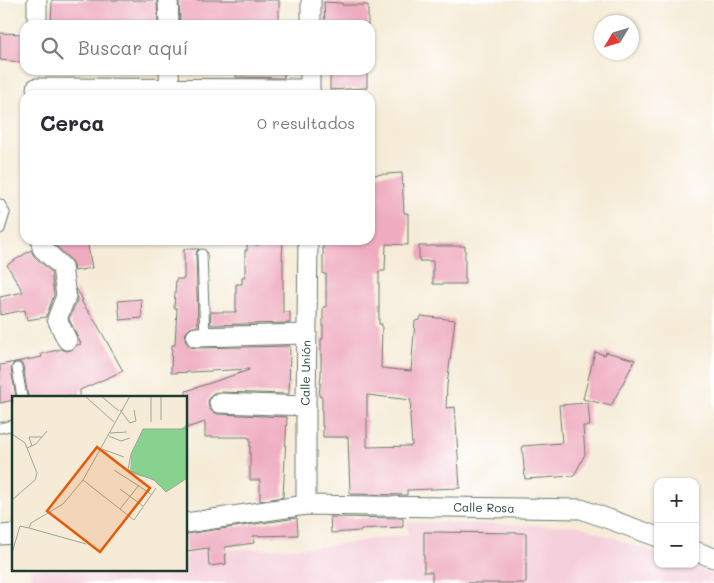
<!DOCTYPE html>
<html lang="es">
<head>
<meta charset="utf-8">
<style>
  body { margin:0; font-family:Mali,sans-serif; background:#f7f7f7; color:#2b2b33 }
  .controls { position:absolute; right:15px; bottom:15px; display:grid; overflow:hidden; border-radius:10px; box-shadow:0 1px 4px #0004 }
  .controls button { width:45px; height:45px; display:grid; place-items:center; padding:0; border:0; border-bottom:1px solid #e1e1e2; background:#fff; color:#2b2b33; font:25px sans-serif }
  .compass { position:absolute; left:594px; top:15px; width:45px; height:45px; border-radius:50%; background:#fff; box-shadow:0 1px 4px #0004; rotate:232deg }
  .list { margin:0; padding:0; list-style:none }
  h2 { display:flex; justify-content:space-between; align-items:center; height:65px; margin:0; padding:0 20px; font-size:21px }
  h2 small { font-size:16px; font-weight:400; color:#7c7c81 }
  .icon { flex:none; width:28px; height:28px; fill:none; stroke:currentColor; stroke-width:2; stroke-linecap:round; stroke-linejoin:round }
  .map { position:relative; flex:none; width:714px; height:583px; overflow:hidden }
  .search { position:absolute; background:#fff; box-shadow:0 1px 4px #0004; left:20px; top:20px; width:355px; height:55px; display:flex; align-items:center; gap:12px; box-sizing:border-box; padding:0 18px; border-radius:15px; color:#7c7c81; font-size:19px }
  .panel { position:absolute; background:#fff; box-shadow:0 1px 4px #0004; left:20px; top:90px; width:355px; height:155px; border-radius:15px }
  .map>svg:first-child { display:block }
  .built { fill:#f5cfdb }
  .building { fill:#efacc0; fill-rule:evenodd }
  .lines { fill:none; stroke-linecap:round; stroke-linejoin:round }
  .service-casing { stroke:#6a7a6d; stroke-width:11 }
  .minor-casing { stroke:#6a7a6d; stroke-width:21 }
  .service { stroke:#fff; stroke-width:9 }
  .minor { stroke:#fff; stroke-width:19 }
  .labels { text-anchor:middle; stroke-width:4.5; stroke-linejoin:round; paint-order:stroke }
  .street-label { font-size:12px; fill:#1f3d34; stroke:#fff }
  .inset-road { fill:none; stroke:#9fa595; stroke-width:1 }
  .view { fill:#e8590c; fill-opacity:0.15; stroke:#e8590c; stroke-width:2.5 }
  .inset-edge { fill:none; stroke:#1f3d34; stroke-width:2.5 }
</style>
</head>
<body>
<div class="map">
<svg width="714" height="583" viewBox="0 0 714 583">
  <rect width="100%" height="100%" fill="#fff"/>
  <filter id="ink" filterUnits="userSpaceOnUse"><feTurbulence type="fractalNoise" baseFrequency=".02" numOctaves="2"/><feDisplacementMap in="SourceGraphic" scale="10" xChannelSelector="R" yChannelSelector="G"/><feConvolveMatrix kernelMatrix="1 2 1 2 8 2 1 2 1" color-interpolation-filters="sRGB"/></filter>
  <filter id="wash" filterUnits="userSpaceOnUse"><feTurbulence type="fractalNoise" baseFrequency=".0096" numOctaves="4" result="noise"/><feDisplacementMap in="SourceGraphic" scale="20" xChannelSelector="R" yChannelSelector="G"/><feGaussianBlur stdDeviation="1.12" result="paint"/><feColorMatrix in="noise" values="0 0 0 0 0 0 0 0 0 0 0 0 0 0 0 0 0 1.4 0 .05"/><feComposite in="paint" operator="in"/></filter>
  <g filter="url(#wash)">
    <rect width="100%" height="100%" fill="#f5ebd6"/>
    <path class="built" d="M407 522 579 526 658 554V564H686L714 574V583H31L30 569H186V551L320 547 408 534Z"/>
    <g id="blocks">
      <g class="building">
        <path d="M52 0H157L158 25H51Z"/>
        <path d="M179 0H279V22L246 23 245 25H180Z"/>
        <path d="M324 2 342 3V5H368V25H325Z"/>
        <path d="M0 33 24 34 22 62 0 60Z"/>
        <path d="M236 70H284V78L236 77Z"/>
        <path d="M330 70H367V88L330 90Z"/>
        <path d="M402 173 404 213H408V245L386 244 385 271H379V324H382L381 368 411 371 415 321 420 320 421 316 455 320 447 385 446 408 455 407 460 488 407 490V495L350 494 348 437H323V426H322V397L319 396 321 374V339H323V307H326V274H323V240H370V175ZM367 395 411 400 410 417 412 446 367 447Z"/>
        <path d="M52 240H87L92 268 74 271 73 265 70 259 53 243Z"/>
        <path d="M259 240H283L282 259H283V312H290V323L211 325 210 312H236V284H242V277H245V250L247 251V244L259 245Z"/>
        <path d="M419 246H465V284H433V261H419Z"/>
        <path d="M184 249H199L197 251 196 254 198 326 190 328 186 332 185 337 186 342 190 347 196 348 290 346 289 394 219 392 213 393 210 397 208 402 209 409 213 412 218 414 287 417 283 497 260 501V480H250V438H248V437H205V422L186 428V391L249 370V369L171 373 172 345H175L177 308H174L176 279H184Z"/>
        <path d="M31 250 34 256 51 272 54 295 46 317 27 320 25 310 0 315V297L23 292 7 265Z"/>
        <path d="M76 288 83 300 81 301 97 324 123 371 80 390V397H28L23 366 20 362H15L13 364 11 369 16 397H14V400L0 403V365L42 357 41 354 61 349 66 351 71 350 77 345 81 344 69 319 77 300Z"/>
        <path d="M141 299 142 318 120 320 118 301Z"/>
        <path d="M595 352 605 355 606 352 635 360 611 406 583 399Z"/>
        <path d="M588 403 590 426H583L585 454 574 476 525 479 522 446 562 443 559 405Z"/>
        <path d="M330 517 403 518V527L379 528 361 529V531L331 533Z"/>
        <path d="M297 518 298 535 253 536 254 543 225 547 226 564 209 566 208 548 186 551V534Z"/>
        <path d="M424 532 526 533V583H432V572H424Z"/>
      </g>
    </g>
  </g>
  <g filter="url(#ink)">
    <use href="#blocks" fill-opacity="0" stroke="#6a7a6d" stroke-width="1"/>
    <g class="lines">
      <g class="service-casing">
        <g id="service">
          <path d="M0 204 5 213 0 229"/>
          <path d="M202 254 205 337"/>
          <path d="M17 368 22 397"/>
          <path d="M0 428 14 425"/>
        </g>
      </g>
      <g class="minor-casing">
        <g id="minor">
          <path d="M168 0 169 25"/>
          <path d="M37 25V0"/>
          <path d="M311 25V0"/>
          <path d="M169 70 170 95"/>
          <path d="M36 88 310 89"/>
          <path d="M310 95V70"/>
          <path d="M41 240 42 248 62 267 66 296 57 319 67 340"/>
          <path d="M196 337 307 334"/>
          <path d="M219 403 306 406"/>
          <path d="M306 505V406L308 240"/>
          <path d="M186 523 306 505 581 509 658 537"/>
          <path d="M0 535 14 534"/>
          <path d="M695 551 714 558"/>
        </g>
      </g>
      <use href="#service" class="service"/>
      <use href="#minor" class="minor"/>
    </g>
  </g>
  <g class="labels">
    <g class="street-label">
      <text transform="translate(306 373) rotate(-89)" y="4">Calle Unión</text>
      <text transform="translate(484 508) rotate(1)" y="4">Calle Rosa</text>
    </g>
  </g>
  <g transform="translate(12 396)">
    <rect width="175" height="175" fill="#f5ebd6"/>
    <path d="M175 28V82L154 96 142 84 118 77 119 58 131 33H169Z" fill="#88d28f"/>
    <path class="inset-road" d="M89 0 107 15M139 0V26M149 0V24M74 1 102 26M108 14 118 27 124 25 122 14M0 26 1 0M175 33H131L119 58 116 74 142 84 154 96 175 82M98 37 115 36M0 38 13 47 25 77 23 84 0 104M97 40 109 45 118 42M20 50 17 41H30M15 52 24 48 35 35M90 53 112 61M102 74 139 98M71 84 122 124 144 92M108 93 131 110M108 113 127 89M17 132 74 148M0 157 8 130 17 132 19 127 51 108 71 84 118 0"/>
    <path class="view" d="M85 51 138 92 88 156 35 115Z"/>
    <rect width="175" height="175" class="inset-edge"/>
  </g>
</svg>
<div class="controls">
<button>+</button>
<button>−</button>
</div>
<svg class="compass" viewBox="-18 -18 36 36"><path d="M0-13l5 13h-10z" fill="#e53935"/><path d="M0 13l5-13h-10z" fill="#7c7c81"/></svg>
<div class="search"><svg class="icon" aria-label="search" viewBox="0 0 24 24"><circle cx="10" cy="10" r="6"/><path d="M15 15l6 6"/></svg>Buscar aquí</div>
<section class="panel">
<h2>Cerca<small>0 resultados</small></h2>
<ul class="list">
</ul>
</section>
</div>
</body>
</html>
